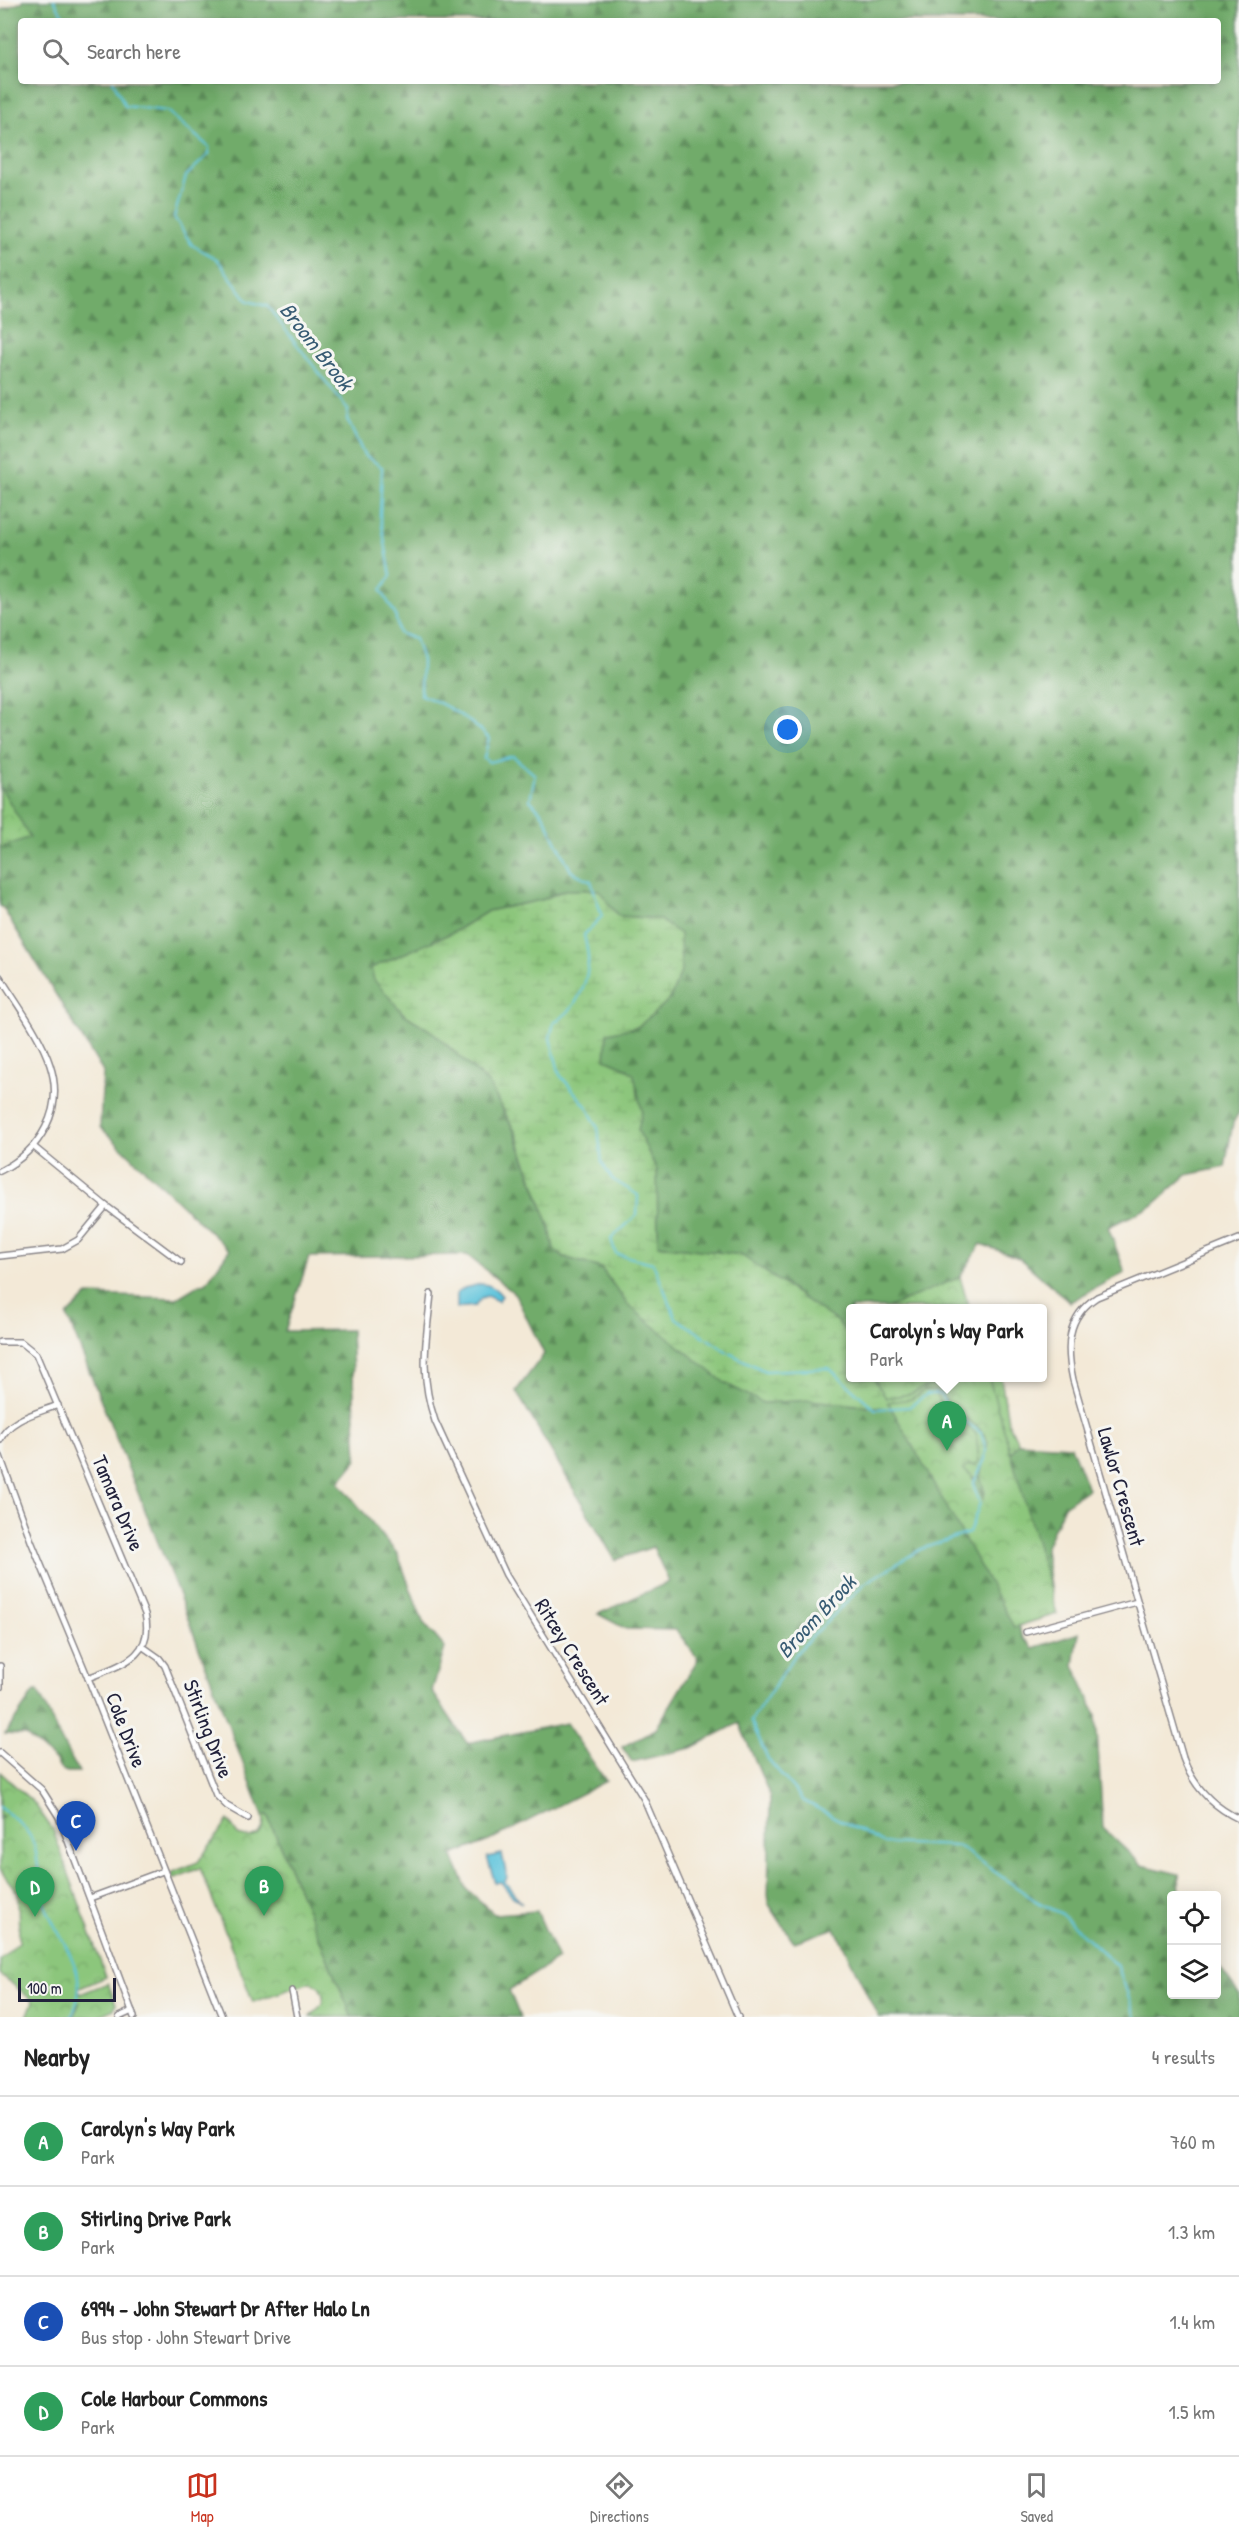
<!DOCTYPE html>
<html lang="en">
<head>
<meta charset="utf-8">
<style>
  body { margin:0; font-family:"Patrick Hand",sans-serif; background:#f6f6f6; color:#222 }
  .controls { position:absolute; right:18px; bottom:18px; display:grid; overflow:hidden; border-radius:6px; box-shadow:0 3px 15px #0003 }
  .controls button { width:54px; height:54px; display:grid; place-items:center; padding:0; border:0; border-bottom:2px solid #e0e0e0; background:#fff; color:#222; font:30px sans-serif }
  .scale { position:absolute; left:18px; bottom:15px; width:98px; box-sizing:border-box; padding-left:6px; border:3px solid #22223b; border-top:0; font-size:16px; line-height:21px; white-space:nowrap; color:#22223b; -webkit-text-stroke:4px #f6f6f2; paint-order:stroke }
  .you { position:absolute; left:788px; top:730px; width:21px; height:21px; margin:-15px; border:4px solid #fff; border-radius:50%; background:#1a73e8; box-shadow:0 0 0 9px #1a73e833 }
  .badge { display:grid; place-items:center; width:39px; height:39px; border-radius:50%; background:#c8321e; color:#fff; font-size:20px; font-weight:700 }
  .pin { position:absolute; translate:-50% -50px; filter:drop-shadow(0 2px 3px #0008) }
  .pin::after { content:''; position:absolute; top:32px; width:21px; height:18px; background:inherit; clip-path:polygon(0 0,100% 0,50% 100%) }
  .popup { position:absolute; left:846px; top:1304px; width:201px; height:78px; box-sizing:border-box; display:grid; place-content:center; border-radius:6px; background:#fff; filter:drop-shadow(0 2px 4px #0005); font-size:20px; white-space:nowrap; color:#767676 }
  .popup b { font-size:22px; color:#222 }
  .popup::after { content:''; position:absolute; left:50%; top:100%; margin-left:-12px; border:12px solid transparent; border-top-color:#fff }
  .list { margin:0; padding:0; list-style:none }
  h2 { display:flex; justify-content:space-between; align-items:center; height:78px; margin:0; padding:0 24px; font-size:26px }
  h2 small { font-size:20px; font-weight:400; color:#767676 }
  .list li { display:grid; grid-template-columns:39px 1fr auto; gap:18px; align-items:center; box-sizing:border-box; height:90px; padding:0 24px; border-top:2px solid #e0e0e0 }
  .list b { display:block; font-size:22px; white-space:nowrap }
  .list p { margin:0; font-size:20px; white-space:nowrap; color:#767676 }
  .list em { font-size:20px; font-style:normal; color:#767676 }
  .icon { flex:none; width:33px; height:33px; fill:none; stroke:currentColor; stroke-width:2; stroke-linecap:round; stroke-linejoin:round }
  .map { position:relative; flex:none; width:1239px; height:2017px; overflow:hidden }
  .search { position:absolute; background:#fff; box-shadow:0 3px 15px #0003; left:18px; right:18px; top:18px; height:66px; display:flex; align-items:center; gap:15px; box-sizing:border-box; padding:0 21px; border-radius:6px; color:#767676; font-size:22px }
  .sheet { height:438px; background:#fff }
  nav { display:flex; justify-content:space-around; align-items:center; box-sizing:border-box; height:84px; border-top:2px solid #e0e0e0; background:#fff; font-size:16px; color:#767676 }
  nav a { display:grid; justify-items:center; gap:3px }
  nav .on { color:#c8321e }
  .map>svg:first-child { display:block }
  .forest { fill:url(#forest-firs); stroke:#4a6653; stroke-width:1.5; fill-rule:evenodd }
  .wetland { fill:url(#wetland-marsh); stroke:#57745b; stroke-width:1.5 }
  .park { fill:url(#park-crowns); stroke:#57745b; stroke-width:1.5 }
  .water { fill:#5fc4dc; stroke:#40738c; stroke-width:1.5 }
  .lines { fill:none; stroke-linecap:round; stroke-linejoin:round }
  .stream { stroke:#5fc4dc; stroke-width:2 }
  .street-casing { stroke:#8a8689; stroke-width:8 }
  .street { stroke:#fff; stroke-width:5 }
  .labels { text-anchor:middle; stroke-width:6; stroke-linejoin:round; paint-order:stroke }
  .street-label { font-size:21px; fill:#22223b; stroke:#f6f6f2 }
  .water-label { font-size:22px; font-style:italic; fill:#375b73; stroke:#f6f6f2 }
</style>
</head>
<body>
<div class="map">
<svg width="1239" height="2017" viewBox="0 0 1239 2017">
  <defs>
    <pattern id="forest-firs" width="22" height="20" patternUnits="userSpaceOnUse" patternTransform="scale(1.5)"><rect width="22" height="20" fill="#71ab6b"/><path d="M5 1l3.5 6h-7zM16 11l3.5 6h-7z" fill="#5c8b59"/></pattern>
    <pattern id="wetland-marsh" width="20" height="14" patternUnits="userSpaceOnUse" patternTransform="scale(1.5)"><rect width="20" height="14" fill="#8cc67b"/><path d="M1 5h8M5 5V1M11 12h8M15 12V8" fill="none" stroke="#78aa6b"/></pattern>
    <pattern id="park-crowns" width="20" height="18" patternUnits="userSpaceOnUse" patternTransform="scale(1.5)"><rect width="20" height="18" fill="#8cc67b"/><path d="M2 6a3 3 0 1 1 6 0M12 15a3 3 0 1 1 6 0" fill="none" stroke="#78aa6b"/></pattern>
  </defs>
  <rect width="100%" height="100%" fill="#f6f6f2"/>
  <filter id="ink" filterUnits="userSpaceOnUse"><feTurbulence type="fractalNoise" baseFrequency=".0167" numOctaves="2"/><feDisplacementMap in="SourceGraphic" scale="12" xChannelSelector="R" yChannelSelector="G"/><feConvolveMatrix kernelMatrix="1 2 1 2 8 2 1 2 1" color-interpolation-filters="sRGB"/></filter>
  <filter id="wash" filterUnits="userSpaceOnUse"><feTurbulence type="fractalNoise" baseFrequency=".008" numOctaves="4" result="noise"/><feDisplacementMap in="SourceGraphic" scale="24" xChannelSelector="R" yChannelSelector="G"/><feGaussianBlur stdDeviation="1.35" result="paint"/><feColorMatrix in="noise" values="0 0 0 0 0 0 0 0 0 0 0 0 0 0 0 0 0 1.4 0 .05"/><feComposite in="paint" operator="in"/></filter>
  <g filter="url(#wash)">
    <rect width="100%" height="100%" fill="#f3e9d7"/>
    <g class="forest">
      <path d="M23 0H1239V1112L1233 1123 1225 1167 1187 1175 1152 1206 1108 1227 1125 1272 1070 1302 1019 1258 981 1244 957 1281 963 1308H851V1336L836 1321 741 1255 658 1245 657 1171 638 1130 642 1111 626 1068 605 1059 607 1033 639 1026 658 919 618 916 599 890H565L542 900 488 911 454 932 371 968 404 1014 433 1032 489 1084 515 1133 550 1228 554 1249 564 1257 601 1268 628 1305 763 1403 810 1400 933 1413 1004 1463 1018 1443 1071 1446 1088 1489 1064 1506 1045 1549 1053 1608 1051 1615 1018 1626 1023 1638 1033 1648 1079 1633 1074 1665 1096 1715 1103 1828 1142 1865 1179 1874 1180 1895 1172 1896V1994H1216L1217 1964 1239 1994V2017H878L835 1928 794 1942 768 1903 770 1796 739 1723 691 1748 632 1762 622 1747 656 1729 698 1659 676 1630 626 1629 598 1614 669 1582 653 1547 615 1560 516 1391 544 1354 515 1294 467 1255 309 1257 285 1331 351 1330 357 1460 339 1482 398 1555 423 1622 445 1648 432 1691 467 1743 566 1723 606 1781 489 1841 452 1855 467 1889 494 1914 537 1911 558 1959 509 1990 520 2017H352L267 1815 263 1816 175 1585 67 1316 88 1295 177 1298 200 1284 206 1283 229 1250 100 1127 103 1072 3 908 0 906V10L22 2ZM21 21H1218V81H21Z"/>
      <path d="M38 1691 61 1740 79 1772H67L60 1769 55 1760 25 1735 5 1734 33 1693Z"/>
    </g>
    <path class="wetland" d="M565 890H599L618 916 658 919 680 934 681 972 670 999 639 1026 607 1033 605 1059 626 1068 634 1075 642 1111 638 1130 657 1171 658 1245 741 1255 836 1321 851 1336V1378H1001L1008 1421 1018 1443 1004 1463 979 1477 943 1478 933 1413 810 1400 763 1403 725 1383 628 1305 601 1268 564 1257 554 1249 550 1228 516 1133 489 1084 433 1032 404 1014 374 980 371 968 454 932 488 911 542 900Z"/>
    <g class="park">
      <path d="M0 786 30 837 0 848Z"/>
      <path d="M960 1277 969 1308H887Z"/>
      <path d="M874 1378H989L1057 1614 1014 1627 888 1402 911 1399 925 1390 936 1391 939 1402 944 1410 959 1417 976 1434 979 1461 976 1465H968L963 1469 971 1475 983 1499 985 1493 980 1476 988 1442C981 1426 966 1419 953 1409 943 1401 944 1389 930 1385L910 1394 886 1398Z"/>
      <path d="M0 1772 34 1803 53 1830 106 1977 80 1988 78 1985 80 1994 108 1983 116 2004 114 2009 96 2017H73L80 2002 70 2017H27L33 2001 0 1974V1960L19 1942 18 1893 0 1870V1817L3 1818 0 1815Z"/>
      <path d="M267 1815 352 2017H310C319 2007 329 2002 319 1987L310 1982 253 2002 200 1868 173 1879 171 1873 198 1862 228 1820 238 1835 250 1838C261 1835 266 1827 263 1816Z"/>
    </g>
    <g class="water">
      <path d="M481 1284C490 1284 496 1288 502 1296L498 1301 487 1296 481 1298 475 1306 457 1308V1293L464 1288Z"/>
      <path d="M502 1854 507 1877 505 1882 522 1904 511 1895 501 1882 495 1883 487 1857Z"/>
    </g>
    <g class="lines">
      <g class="stream">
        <path d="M54 0 66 21"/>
        <path d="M113 81 125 106 167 111 209 147V154L186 176 174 217 192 245 217 259 248 301 267 306 348 410 347 419 364 455 382 467 380 515 391 576 381 590 395 614 399 633 415 639 422 660 421 695C448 705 468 718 489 738L484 758 489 762 513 756 535 775 530 800 543 814 571 871 591 881 602 916 584 935C586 944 589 954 588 963 587 986 575 1012 554 1022L550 1038 560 1075 587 1107 598 1128 602 1163 612 1179 638 1195 637 1215 611 1239 616 1254 653 1263 676 1318 729 1353 765 1371 829 1368 875 1409 909 1407 927 1394H940L948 1409 981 1433 986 1449 985 1459 973 1484 980 1503 969 1533 921 1549 865 1583 797 1652 751 1721 768 1759 804 1801 883 1843 958 1846 1036 1901 1060 1913 1118 1967 1136 2017"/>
        <path d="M0 1807C11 1816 23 1824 30 1836 40 1851 37 1882 43 1900 57 1941 95 1971 71 2017"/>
      </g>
    </g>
  </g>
  <g filter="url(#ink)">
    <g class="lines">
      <g class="street-casing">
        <g id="street">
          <path d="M0 977C16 1003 41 1036 50 1065 65 1110 40 1151 0 1171"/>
          <path d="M34 1147 106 1206 181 1262"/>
          <path d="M1239 1239 1097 1297C1066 1317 1066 1347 1073 1380L1183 1758C1193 1786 1212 1806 1239 1819"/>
          <path d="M0 1256 62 1249 78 1240 106 1206"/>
          <path d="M431 1294C426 1341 419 1374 435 1421L506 1575 644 1799 738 2017"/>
          <path d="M0 1342H21L36 1354 145 1614C155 1657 120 1665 88 1678"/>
          <path d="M0 1440C10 1418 38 1413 58 1405"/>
          <path d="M0 1456 31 1541 88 1678 222 2017"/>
          <path d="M1026 1632 1137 1602"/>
          <path d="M142 1646 159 1658 165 1666 216 1795 227 1806 248 1818"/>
          <path d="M0 1666V1687"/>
          <path d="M0 1753 42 1790 59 1817 134 2017"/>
          <path d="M90 1898 163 1871"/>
          <path d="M292 1991 297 2017"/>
          <path d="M119 2017 132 2011"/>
        </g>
      </g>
      <use href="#street" class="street"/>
    </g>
  </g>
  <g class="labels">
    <g class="street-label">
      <text transform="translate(1121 1487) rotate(74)" y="7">Lawlor Crescent</text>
      <text transform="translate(118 1503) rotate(67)" y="7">Tamara Drive</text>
      <text transform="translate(572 1652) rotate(58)" y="7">Ritcey Crescent</text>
      <text transform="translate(208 1729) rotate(69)" y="7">Stirling Drive</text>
      <text transform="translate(126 1730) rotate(69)" y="7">Cole Drive</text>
    </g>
    <g class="water-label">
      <text transform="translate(317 346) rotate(52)" y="8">Broom Brook</text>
      <text transform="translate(816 1616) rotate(-47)" y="8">Broom Brook</text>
    </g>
  </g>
</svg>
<div class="controls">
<button><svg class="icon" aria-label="locate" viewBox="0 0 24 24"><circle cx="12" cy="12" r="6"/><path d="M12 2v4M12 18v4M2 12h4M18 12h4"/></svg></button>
<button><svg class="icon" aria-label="layers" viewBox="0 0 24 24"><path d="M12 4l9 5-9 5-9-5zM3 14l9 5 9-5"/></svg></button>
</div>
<div class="scale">100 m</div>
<div class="you"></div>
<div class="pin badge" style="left:947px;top:1451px;background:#2e9e5b">A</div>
<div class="popup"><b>Carolyn's Way Park</b>Park</div>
<div class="pin badge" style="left:264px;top:1916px;background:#2e9e5b">B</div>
<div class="pin badge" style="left:76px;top:1851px;background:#1a4fb4">C</div>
<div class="pin badge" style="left:35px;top:1917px;background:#2e9e5b">D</div>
<div class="search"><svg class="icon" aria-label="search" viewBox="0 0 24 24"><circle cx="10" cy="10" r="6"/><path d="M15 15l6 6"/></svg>Search here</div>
</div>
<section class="sheet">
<h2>Nearby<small>4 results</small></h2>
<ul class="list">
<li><span class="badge" style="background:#2e9e5b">A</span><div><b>Carolyn's Way Park</b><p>Park</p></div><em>760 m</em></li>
<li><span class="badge" style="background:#2e9e5b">B</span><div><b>Stirling Drive Park</b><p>Park</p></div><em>1.3 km</em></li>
<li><span class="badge" style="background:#1a4fb4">C</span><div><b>6994 - John Stewart Dr After Halo Ln</b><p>Bus stop · John Stewart Drive</p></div><em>1.4 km</em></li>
<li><span class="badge" style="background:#2e9e5b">D</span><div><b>Cole Harbour Commons</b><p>Park</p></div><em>1.5 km</em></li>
</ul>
</section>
<nav>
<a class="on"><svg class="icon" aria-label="map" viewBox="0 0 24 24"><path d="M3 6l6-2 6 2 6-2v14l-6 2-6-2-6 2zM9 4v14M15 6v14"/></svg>Map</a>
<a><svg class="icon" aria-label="directions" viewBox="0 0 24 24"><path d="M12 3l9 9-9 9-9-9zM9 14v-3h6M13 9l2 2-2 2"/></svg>Directions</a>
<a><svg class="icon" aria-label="saved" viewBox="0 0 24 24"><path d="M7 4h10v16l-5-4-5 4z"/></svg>Saved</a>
</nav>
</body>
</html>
